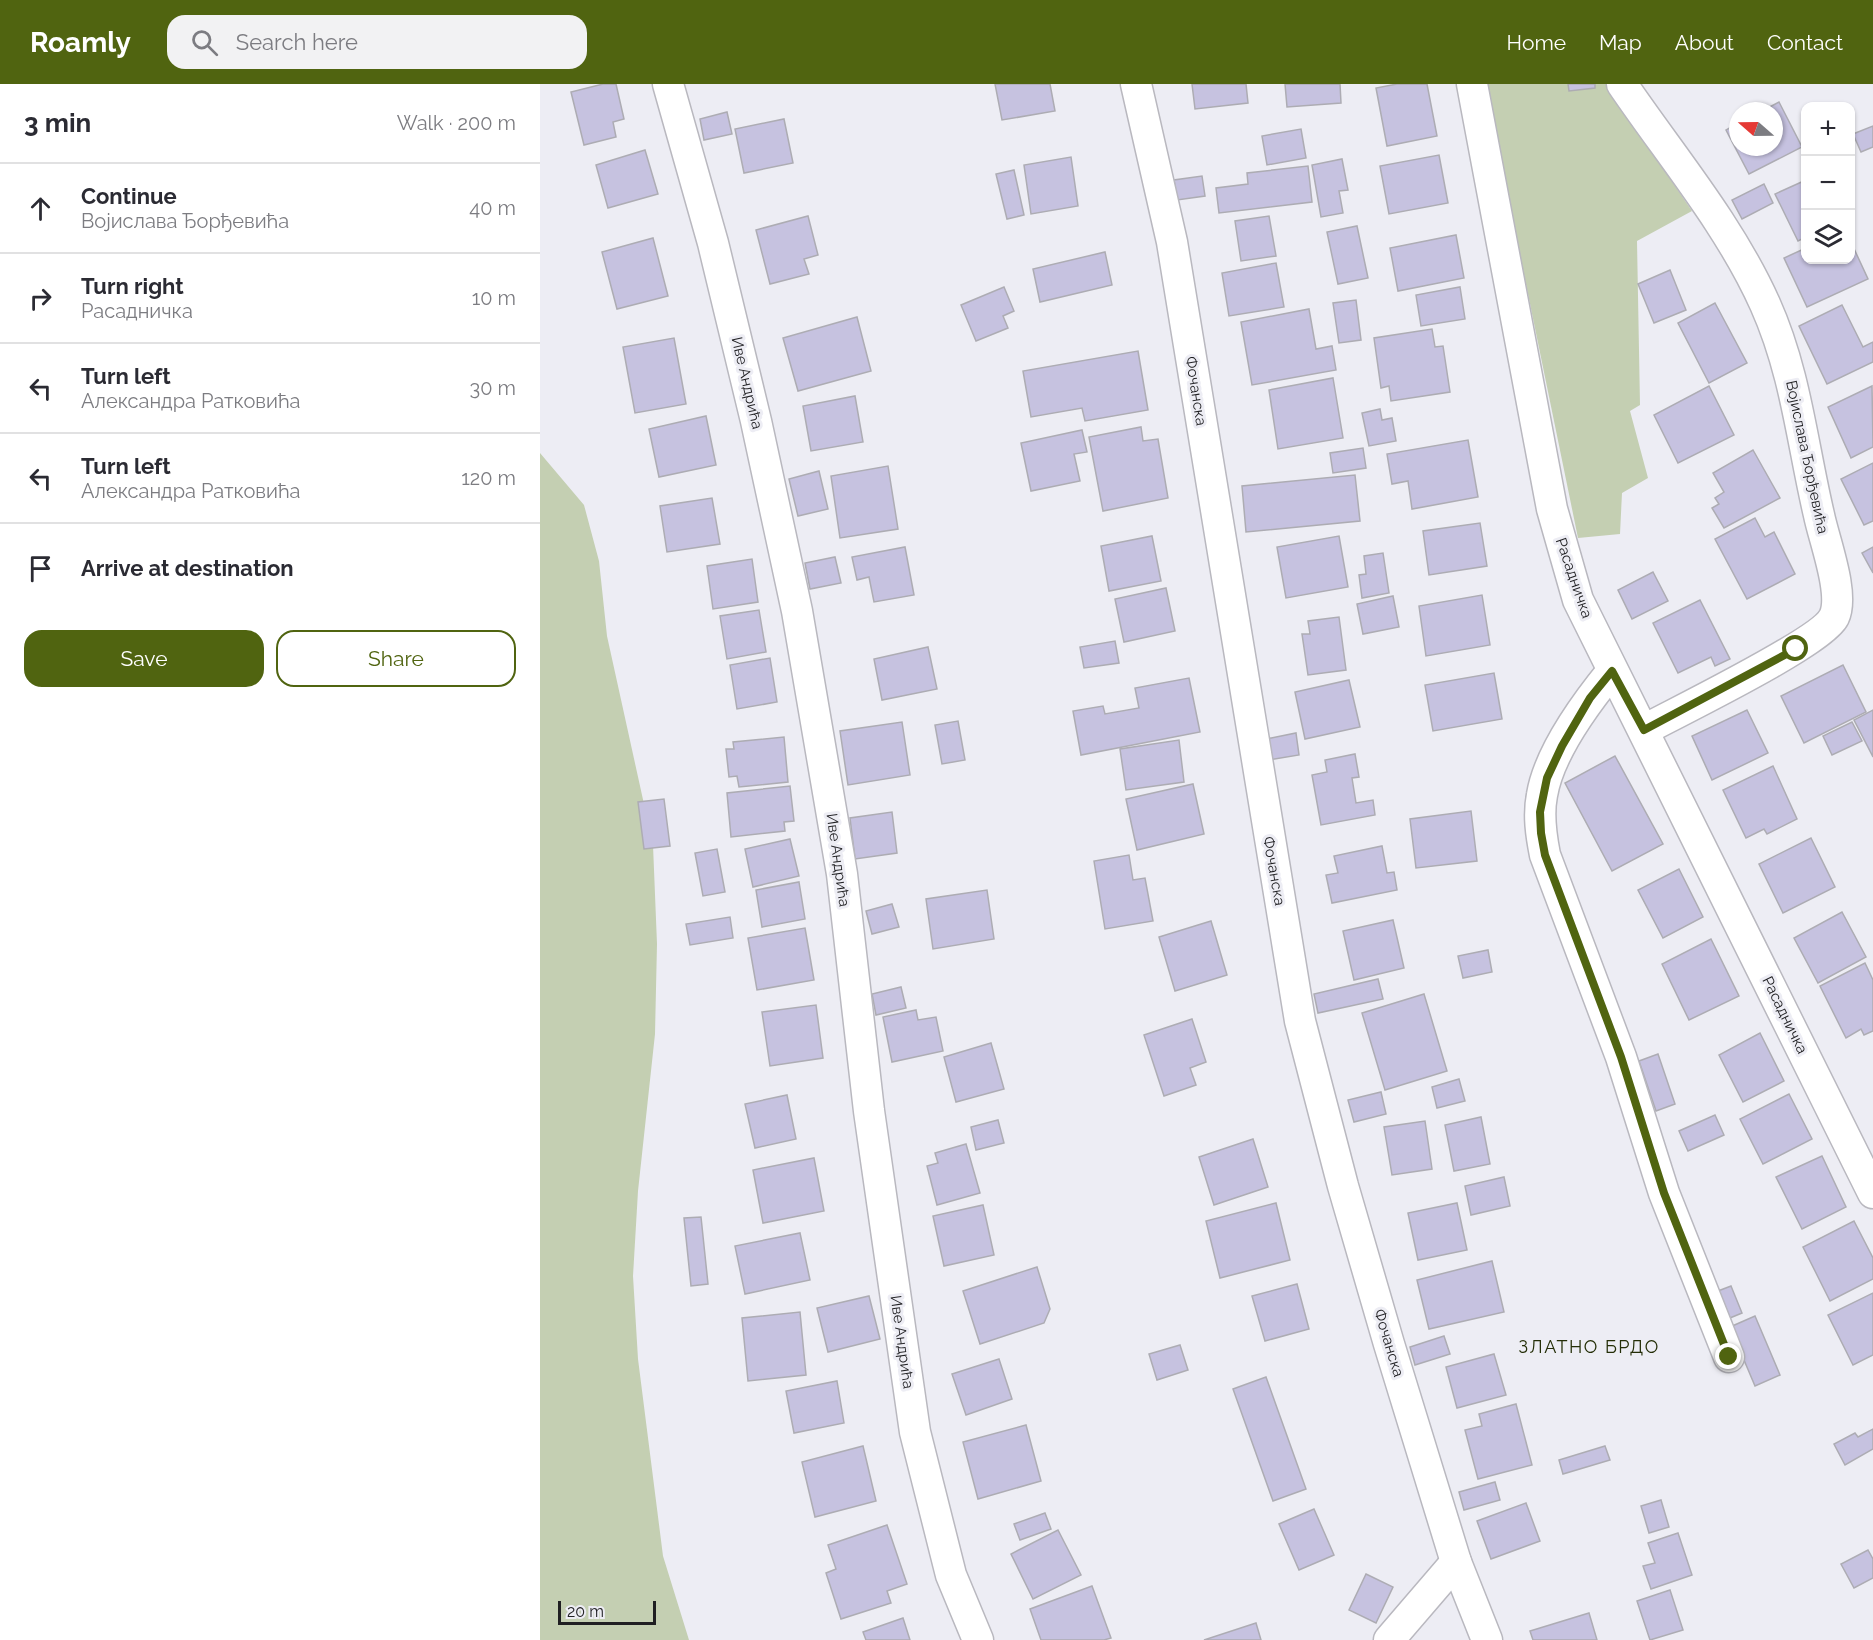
<!DOCTYPE html>
<html lang="en">
<head>
<meta charset="utf-8">
<style>
  body { margin:0; font-family:Raleway,sans-serif; background:#f2f2f3; color:#2b2b33 }
  .controls { position:absolute; right:18px; top:18px; display:grid; overflow:hidden; border-radius:12px; box-shadow:0 2px 4px #0004 }
  .controls button { width:54px; height:54px; display:grid; place-items:center; padding:0; border:0; border-bottom:2px solid #e1e1e2; background:#fff; color:#2b2b33; font:30px sans-serif }
  .compass { position:absolute; left:1189px; top:18px; width:54px; height:54px; border-radius:50%; background:#fff; box-shadow:0 2px 4px #0004; rotate:290deg }
  .scale { position:absolute; left:18px; bottom:15px; width:98px; box-sizing:border-box; padding-left:6px; border:3px solid #1f1f22; border-top:0; font-size:16px; line-height:21px; white-space:nowrap; color:#1f1f22; -webkit-text-stroke:4px #ededf4; paint-order:stroke }
  .stop { position:absolute; width:18px; height:18px; margin:-14px; border:4px solid #506410; border-radius:50%; background:#fff }
  .stop.end { background:#506410; border-color:#fff; box-shadow:0 2px 6px #0008 }
  .list { margin:0; padding:0; list-style:none }
  h2 { display:flex; justify-content:space-between; align-items:center; height:78px; margin:0; padding:0 24px; font-size:26px }
  h2 small { font-size:20px; font-weight:400; color:#7c7c81 }
  .list li { display:grid; grid-template-columns:39px 1fr auto; gap:18px; align-items:center; box-sizing:border-box; height:90px; padding:0 24px; border-top:2px solid #e1e1e2 }
  .list b { display:block; font-size:22px; white-space:nowrap }
  .list p { margin:0; font-size:20px; white-space:nowrap; color:#7c7c81 }
  .list em { font-size:20px; font-style:normal; color:#7c7c81 }
  .actions { display:flex; gap:12px; padding:18px 24px }
  .actions a { flex:1; padding:14px 0; border:2px solid #506410; border-radius:18px; text-align:center; font-size:21px; color:#506410 }
  .actions .main { background:#506410; color:#fff }
  .icon { flex:none; width:33px; height:33px; fill:none; stroke:currentColor; stroke-width:2; stroke-linecap:round; stroke-linejoin:round }
  .map { position:relative; flex:none; width:1333px; height:1556px; overflow:hidden }
  header { display:flex; align-items:center; gap:36px; box-sizing:border-box; height:84px; padding:0 30px; background:#506410; color:#fff }
  header strong { font-size:28px }
  nav { display:flex; gap:33px; margin-inline-start:auto; font-size:21px }
  .search { width:420px; height:54px; background:#f2f2f3; display:flex; align-items:center; gap:15px; box-sizing:border-box; padding:0 21px; border-radius:18px; color:#7c7c81; font-size:22px }
  main { display:flex }
  aside { flex:1; background:#fff }
  .map>svg:first-child { display:block }
  .green { fill:#c4cfb2 }
  .building { fill:#c6c2e0; stroke:#adacb3; stroke-width:1.5 }
  .lines { fill:none; stroke-linecap:round; stroke-linejoin:round }
  .minor-casing { stroke:#b9b8bf; stroke-width:33 }
  .minor { stroke:#fff; stroke-width:30 }
  .route { stroke:#506410; stroke-width:8 }
  .labels { text-anchor:middle; stroke-width:6; stroke-linejoin:round; paint-order:stroke }
  .street-label { font-size:15px; fill:#1f1f22; stroke:#ededf4 }
  .quarter-label { font-size:18px; letter-spacing:1.5px; fill:#242e07; stroke:#ededf4 }
</style>
</head>
<body>
<header>
<strong>Roamly</strong>
<div class="search"><svg class="icon" aria-label="search" viewBox="0 0 24 24"><circle cx="10" cy="10" r="6"/><path d="M15 15l6 6"/></svg>Search here</div>
<nav><a>Home</a><a>Map</a><a>About</a><a>Contact</a></nav>
</header>
<main>
<aside>
<h2>3 min<small>Walk · 200 m</small></h2>
<ul class="list">
<li><svg class="icon" aria-label="ahead" viewBox="0 0 24 24"><path d="M12 20V5M6 11l6-6 6 6"/></svg><div><b>Continue</b><p>Војислава Ђорђевића</p></div><em>40 m</em></li>
<li><svg class="icon" aria-label="right" viewBox="0 0 24 24"><path d="M7 20v-9h11M14 6l5 5-5 5"/></svg><div><b>Turn right</b><p>Расадничка</p></div><em>10 m</em></li>
<li><svg class="icon" aria-label="left" viewBox="0 0 24 24"><path d="M17 20v-9H6M10 6l-5 5 5 5"/></svg><div><b>Turn left</b><p>Александра Ратковића</p></div><em>30 m</em></li>
<li><svg class="icon" aria-label="left" viewBox="0 0 24 24"><path d="M17 20v-9H6M10 6l-5 5 5 5"/></svg><div><b>Turn left</b><p>Александра Ратковића</p></div><em>120 m</em></li>
<li><svg class="icon" aria-label="arrive" viewBox="0 0 24 24"><path d="M6 21V4h12l-3 4 3 4H6"/></svg><div><b>Arrive at destination</b></div></li>
</ul>
<div class="actions"><a class="main">Save</a><a>Share</a></div>
</aside>
<div class="map">
<svg width="1333" height="1556" viewBox="0 0 1333 1556">
  <rect width="100%" height="100%" fill="#ededf4"/>
  <g class="green">
    <path d="M945 0H1066L1152 127 1097 157 1100 321 1090 327 1108 394 1082 409 1080 450 1038 454Z"/>
    <path d="M0 369 44 421 59 477 67 552 113 761 117 860 115 950 98 1107 93 1192 98 1275 123 1472 149 1556H0Z"/>
  </g>
  <g class="building">
    <path d="M63 0H76L84 35 73 38 76 53 44 61 31 8Z"/>
    <path d="M455 0H510L515 27 462 36Z"/>
    <path d="M652 0H706L708 19 655 25Z"/>
    <path d="M745 0H800L801 19 747 23Z"/>
    <path d="M857 0H887L897 52 847 62 836 4Z"/>
    <path d="M1028 0H1055V4L1029 7Z"/>
    <path d="M1239 18 1262 63 1209 90 1186 46 1198 39V63H1234V27H1222Z"/>
    <path d="M187 28 192 50 164 56 160 35Z"/>
    <path d="M244 35 253 79 204 89 195 45Z"/>
    <path d="M1333 42V63L1321 68 1313 50Z"/>
    <path d="M761 45 766 74 727 81 722 52Z"/>
    <path d="M105 66 118 110 68 124 56 81Z"/>
    <path d="M899 71 908 119 849 130 840 82Z"/>
    <path d="M531 73 538 122 491 130 484 81Z"/>
    <path d="M802 75 808 106 799 107 803 129 781 133 772 81Z"/>
    <path d="M768 82 772 118 679 129 676 104 708 100 707 89Z"/>
    <path d="M474 86 484 131 467 135 456 90Z"/>
    <path d="M662 92 665 112 637 116 634 96Z"/>
    <path d="M1266 96V153L1258 157 1235 110Z"/>
    <path d="M1224 100 1233 119 1202 135 1192 116Z"/>
    <path d="M268 132 278 171 264 175 269 190 230 200 216 146Z"/>
    <path d="M729 132 736 172 701 177 695 137Z"/>
    <path d="M817 142 828 194 798 200 787 148Z"/>
    <path d="M916 151 924 194 858 207 850 164Z"/>
    <path d="M113 154 128 212 77 225 62 168Z"/>
    <path d="M1310 156 1328 195 1267 223 1244 174 1266 164V176H1310Z"/>
    <path d="M565 168 572 201 500 218 493 185Z"/>
    <path d="M736 179 744 223 689 232 682 189Z"/>
    <path d="M1130 186 1146 226 1114 239 1098 200Z"/>
    <path d="M464 203 474 227 463 232 468 244 436 257 421 221Z"/>
    <path d="M920 203 925 235 881 242 876 211Z"/>
    <path d="M816 216 821 256 799 259 793 219Z"/>
    <path d="M1175 219 1207 279 1169 299 1138 239Z"/>
    <path d="M1302 221 1323 263 1333 258V278L1287 300 1259 242Z"/>
    <path d="M769 225 776 265 792 262 796 286 712 301 701 238Z"/>
    <path d="M317 233 331 287 258 307 243 254Z"/>
    <path d="M892 245 895 263 903 262 910 308 851 317 849 302 841 304 834 254Z"/>
    <path d="M134 254 146 320 95 329 83 263Z"/>
    <path d="M598 267 608 326 545 337 542 324 491 333 483 287Z"/>
    <path d="M793 294 803 354 738 365 729 306Z"/>
    <path d="M1169 302 1194 351 1138 379 1114 331Z"/>
    <path d="M1332 302 1333 363 1311 374 1288 323Z"/>
    <path d="M315 312 323 358 271 367 263 322Z"/>
    <path d="M840 325 842 336 852 334 856 357 829 362 822 329Z"/>
    <path d="M166 332 176 381 119 393 109 345Z"/>
    <path d="M601 343 603 357 618 355 628 414 563 427 549 353Z"/>
    <path d="M542 346 547 368 534 370 540 397 491 407 481 359Z"/>
    <path d="M928 356 938 413 872 425 868 397 852 400 847 370Z"/>
    <path d="M823 364 826 384 793 389 790 369Z"/>
    <path d="M1213 366 1240 414 1184 444 1172 424 1179 420 1175 414 1184 408 1173 389Z"/>
    <path d="M1333 379V437L1324 441 1301 395Z"/>
    <path d="M348 382 358 445 300 454 291 392Z"/>
    <path d="M279 387 288 425 258 432 249 395Z"/>
    <path d="M815 391 820 437 706 448 702 402Z"/>
    <path d="M172 414 180 460 127 468 120 422Z"/>
    <path d="M1215 434 1225 453 1234 448 1255 490 1207 515 1175 455Z"/>
    <path d="M940 439 947 482 889 491 883 447Z"/>
    <path d="M612 452 621 497 569 507 561 462Z"/>
    <path d="M799 452 808 503 746 514 737 463Z"/>
    <path d="M365 463 374 511 334 518 329 493 317 496 312 473Z"/>
    <path d="M1333 463V489L1322 469Z"/>
    <path d="M843 469 849 509 822 514 819 491 826 490 824 472Z"/>
    <path d="M295 473 301 499 270 505 265 479Z"/>
    <path d="M212 475 218 518 173 525 167 482Z"/>
    <path d="M1113 488 1128 517 1092 535 1078 506Z"/>
    <path d="M626 504 635 547 584 558 575 515Z"/>
    <path d="M942 511 950 561 886 572 879 522Z"/>
    <path d="M853 512 859 543 823 550 817 520Z"/>
    <path d="M1160 516 1190 575 1175 582 1171 573 1138 589 1113 539Z"/>
    <path d="M219 526 226 568 187 575 180 532Z"/>
    <path d="M799 533 806 586 768 591 762 550H770L768 537Z"/>
    <path d="M575 557 579 579 544 584 540 563Z"/>
    <path d="M388 563 397 605 342 616 334 575Z"/>
    <path d="M230 574 237 618 197 625 190 581Z"/>
    <path d="M1303 581 1326 628 1264 659 1241 612Z"/>
    <path d="M954 589 962 635 893 647 885 601Z"/>
    <path d="M649 594 660 648 541 671 533 627 563 622 565 630 599 624 595 604Z"/>
    <path d="M809 596 820 643 765 655 755 608Z"/>
    <path d="M1207 626 1228 669 1172 696 1152 652Z"/>
    <path d="M1333 626V673L1314 636Z"/>
    <path d="M418 637 425 676 402 680 395 641Z"/>
    <path d="M362 638 370 691 308 701 300 647Z"/>
    <path d="M1312 638 1322 657 1292 671 1283 652Z"/>
    <path d="M756 649 759 671 729 676 726 655Z"/>
    <path d="M244 653 248 698 199 703 197 692 189 693 186 665H194L193 658Z"/>
    <path d="M639 656 644 698 586 706 580 665Z"/>
    <path d="M815 670 819 693 812 694 816 719 833 716 835 731 781 741 772 691 787 688 785 676Z"/>
    <path d="M1075 672 1123 760 1072 787 1025 699Z"/>
    <path d="M1233 682 1257 735 1227 750 1224 745 1206 754 1183 706Z"/>
    <path d="M653 700 664 750 597 766 586 715Z"/>
    <path d="M250 702 254 737 244 738 245 747 191 753 187 709Z"/>
    <path d="M124 715 130 762 104 765 98 718Z"/>
    <path d="M931 727 937 777 876 784 870 735Z"/>
    <path d="M352 728 357 769 315 775 310 734Z"/>
    <path d="M1271 754 1295 803 1243 829 1219 780Z"/>
    <path d="M250 755 259 792 213 803 205 765Z"/>
    <path d="M842 762 847 789 854 788 857 806 792 819 786 791 798 789 794 772Z"/>
    <path d="M177 765 185 808 163 812 155 769Z"/>
    <path d="M589 771 593 796 605 794 613 837 565 845 554 777Z"/>
    <path d="M1139 785 1163 833 1123 854 1098 806Z"/>
    <path d="M259 798 265 835 222 843 216 806Z"/>
    <path d="M447 806 454 855 393 865 386 815Z"/>
    <path d="M352 820 359 843 332 850 326 827Z"/>
    <path d="M1302 828 1326 873 1278 899 1254 854Z"/>
    <path d="M190 833 193 854 150 861 146 840Z"/>
    <path d="M853 836 864 884 814 896 803 847Z"/>
    <path d="M671 837 687 891 635 907 619 853Z"/>
    <path d="M265 844 274 896 217 906 208 854Z"/>
    <path d="M1171 855 1199 912 1149 936 1122 880Z"/>
    <path d="M948 866 952 888 923 894 918 872Z"/>
    <path d="M1325 879 1333 896V947L1324 951 1321 945 1306 954 1280 902Z"/>
    <path d="M838 895 843 915 778 929 774 910Z"/>
    <path d="M361 903 366 924 336 931 332 910Z"/>
    <path d="M884 910 907 987 845 1006 822 929Z"/>
    <path d="M276 921 283 974 230 982 222 928Z"/>
    <path d="M376 926 378 936 396 933 403 967 352 978 343 933Z"/>
    <path d="M652 935 666 978 650 984 656 1001 624 1012 604 951Z"/>
    <path d="M1220 949 1244 997 1203 1018 1179 971Z"/>
    <path d="M451 959 464 1005 416 1018 404 973Z"/>
    <path d="M1118 970 1135 1020 1116 1027 1099 977Z"/>
    <path d="M919 995 925 1017 897 1024 892 1003Z"/>
    <path d="M841 1008 846 1030 814 1038 808 1016Z"/>
    <path d="M1249 1010 1272 1055 1223 1080 1200 1035Z"/>
    <path d="M247 1011 256 1055 215 1064 205 1020Z"/>
    <path d="M1175 1031 1184 1051 1148 1067 1139 1047Z"/>
    <path d="M941 1033 950 1080 914 1087 905 1041Z"/>
    <path d="M458 1036 464 1059 436 1066 431 1043Z"/>
    <path d="M885 1037 892 1085 852 1091 844 1043Z"/>
    <path d="M713 1055 728 1103 674 1121 659 1073Z"/>
    <path d="M426 1060 440 1109 397 1121 387 1082 398 1079 395 1069Z"/>
    <path d="M1282 1072 1306 1123 1262 1145 1236 1093Z"/>
    <path d="M274 1074 284 1127 223 1139 213 1086Z"/>
    <path d="M964 1093 970 1122 931 1131 925 1102Z"/>
    <path d="M736 1119 750 1176 680 1194 666 1137Z"/>
    <path d="M917 1119 927 1166 878 1176 868 1129Z"/>
    <path d="M443 1121 454 1171 404 1182 393 1132Z"/>
    <path d="M161 1133 168 1200 151 1202 144 1134Z"/>
    <path d="M1314 1137 1333 1174V1195L1290 1217 1263 1163Z"/>
    <path d="M260 1149 270 1196 205 1210 195 1162Z"/>
    <path d="M952 1177 964 1228 889 1245 877 1196Z"/>
    <path d="M497 1183 510 1225 504 1239 440 1260 423 1207Z"/>
    <path d="M757 1200 769 1245 725 1257 712 1212Z"/>
    <path d="M1191 1202 1202 1229 1190 1234 1178 1207Z"/>
    <path d="M1333 1209V1271L1313 1281 1288 1231Z"/>
    <path d="M329 1212 340 1255 288 1268 277 1224Z"/>
    <path d="M260 1228 266 1291 208 1297 202 1234Z"/>
    <path d="M1215 1232 1240 1291 1215 1302 1190 1243Z"/>
    <path d="M904 1252 910 1270 875 1281 870 1263Z"/>
    <path d="M640 1261 648 1286 617 1296 609 1270Z"/>
    <path d="M954 1270 966 1311 917 1324 906 1283Z"/>
    <path d="M459 1275 472 1315 426 1331 412 1290Z"/>
    <path d="M726 1293 766 1405 733 1417 693 1305Z"/>
    <path d="M297 1297 304 1339 254 1349 246 1307Z"/>
    <path d="M976 1320 992 1381 938 1395 925 1346 942 1342 939 1330Z"/>
    <path d="M486 1341 501 1397 438 1415 423 1358Z"/>
    <path d="M1333 1345V1365L1305 1381 1294 1360 1315 1349 1318 1353Z"/>
    <path d="M323 1362 336 1417 275 1433 262 1378Z"/>
    <path d="M1065 1362 1070 1376 1023 1390 1019 1376Z"/>
    <path d="M955 1398 960 1416 924 1426 919 1408Z"/>
    <path d="M1121 1416 1129 1443 1109 1449 1101 1422Z"/>
    <path d="M986 1419 1000 1457 951 1475 937 1437Z"/>
    <path d="M774 1425 794 1471 759 1486 739 1440Z"/>
    <path d="M505 1429 511 1445 480 1456 474 1440Z"/>
    <path d="M347 1441 367 1500 347 1507 351 1519 301 1535 286 1489 296 1485 288 1461Z"/>
    <path d="M518 1446 541 1491 493 1515 471 1470Z"/>
    <path d="M1138 1449 1152 1491 1111 1505 1103 1482 1115 1479 1108 1459Z"/>
    <path d="M1328 1466 1333 1475V1494L1314 1504 1301 1480Z"/>
    <path d="M826 1490 853 1503 836 1539 809 1526Z"/>
    <path d="M552 1502 571 1554 564 1556H501L490 1525Z"/>
    <path d="M1130 1506 1143 1546 1110 1556 1097 1517Z"/>
    <path d="M1049 1529 1057 1556H993L990 1547Z"/>
    <path d="M363 1534 370 1556H326L323 1548Z"/>
    <path d="M716 1539 721 1556H664Z"/>
  </g>
  <g class="lines">
    <g class="minor-casing">
      <g id="minor">
        <path d="M128 0 173 159 216 337 257 527 302 790 329 1027 375 1348 411 1491 438 1556"/>
        <path d="M596 0 632 158 760 937 803 1102 849 1260 916 1478 947 1556"/>
        <path d="M932 0 1012 425 1038 516 1333 1109"/>
        <path d="M1082 0C1131 72 1189 140 1225 220 1256 289 1262 359 1279 431 1284 456 1305 510 1294 533 1282 558 1137 628 1104 646"/>
        <path d="M1072 587C1045 620 1009 669 1002 711 998 731 1001 751 1005 771L1081 973 1124 1109 1189 1273"/>
        <path d="M849 1556 916 1478"/>
      </g>
    </g>
    <use href="#minor" class="minor"/>
  </g>
  <g class="lines">
    <path class="route" d="M1189 1273 1124 1109 1081 973 1005 771 1001 749 1000 728 1007 694 1022 662 1050 614 1072 587 1104 646 1256 565"/>
  </g>
  <g class="labels">
    <g class="street-label">
      <text transform="translate(207 299) rotate(77)" y="5">Иве Андрића</text>
      <text transform="translate(656 307) rotate(81)" y="5">Фочанска</text>
      <text transform="translate(1267 373) rotate(78)" y="5">Војислава Ђорђевића</text>
      <text transform="translate(1034 494) rotate(71)" y="5">Расадничка</text>
      <text transform="translate(298 776) rotate(82)" y="5">Иве Андрића</text>
      <text transform="translate(734 787) rotate(80)" y="5">Фочанска</text>
      <text transform="translate(1245 931) rotate(64)" y="5">Расадничка</text>
      <text transform="translate(362 1258) rotate(82)" y="5">Иве Андрића</text>
      <text transform="translate(849 1259) rotate(73)" y="5">Фочанска</text>
    </g>
    <g class="quarter-label">
      <text x="1049" y="1269">ЗЛАТНО БРДО</text>
    </g>
  </g>
</svg>
<div class="controls">
<button>+</button>
<button>−</button>
<button><svg class="icon" aria-label="layers" viewBox="0 0 24 24"><path d="M12 4l9 5-9 5-9-5zM3 14l9 5 9-5"/></svg></button>
</div>
<svg class="compass" viewBox="-18 -18 36 36"><path d="M0-13l5 13h-10z" fill="#e53935"/><path d="M0 13l5-13h-10z" fill="#7c7c81"/></svg>
<div class="scale">20 m</div>
<div class="stop" style="left:1256px;top:565px"></div>
<div class="stop end" style="left:1189px;top:1273px"></div>
</div>
</main>
</body>
</html>
